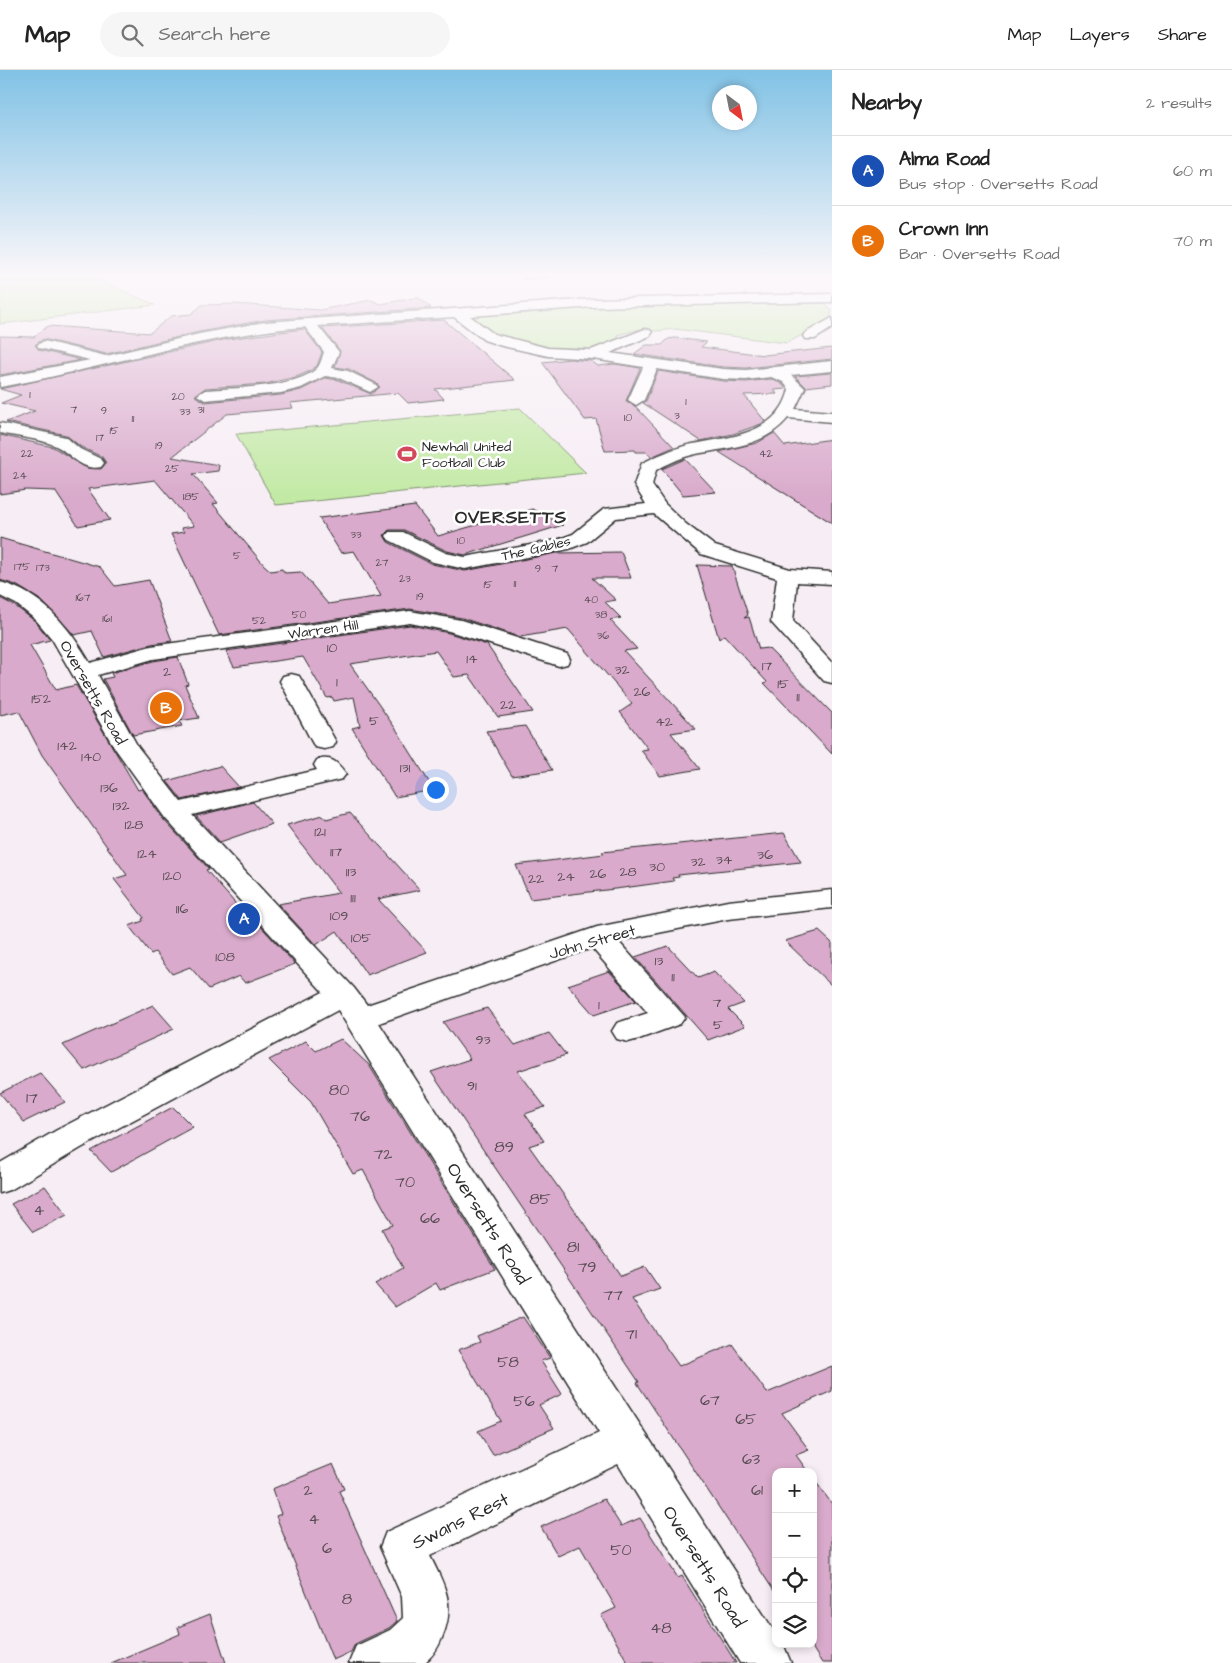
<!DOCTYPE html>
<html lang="en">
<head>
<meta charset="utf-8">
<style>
  body { margin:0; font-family:"Architects Daughter",sans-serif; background:#f6f6f6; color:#222 }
  .controls { position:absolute; right:15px; bottom:15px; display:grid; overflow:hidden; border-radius:10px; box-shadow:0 2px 8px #0003 }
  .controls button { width:45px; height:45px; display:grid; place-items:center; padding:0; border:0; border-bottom:1px solid #e0e0e0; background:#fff; color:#222; font:25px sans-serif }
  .compass { position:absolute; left:712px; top:15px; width:45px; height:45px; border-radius:50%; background:#fff; box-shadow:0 2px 8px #0003; rotate:148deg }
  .you { position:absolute; left:435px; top:719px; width:18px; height:18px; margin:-12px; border:4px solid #fff; border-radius:50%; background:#1a73e8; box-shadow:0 0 0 8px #1a73e833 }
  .badge { display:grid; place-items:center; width:32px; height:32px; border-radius:50%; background:#0f766e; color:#fff; font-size:16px; font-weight:700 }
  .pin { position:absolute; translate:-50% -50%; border:2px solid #fff; box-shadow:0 1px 5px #0006 }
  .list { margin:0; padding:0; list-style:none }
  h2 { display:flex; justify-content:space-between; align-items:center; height:65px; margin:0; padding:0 20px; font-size:21px }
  h2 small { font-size:16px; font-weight:400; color:#767676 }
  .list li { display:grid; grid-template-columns:32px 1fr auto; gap:15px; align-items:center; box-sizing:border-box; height:70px; padding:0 20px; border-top:1px solid #e0e0e0 }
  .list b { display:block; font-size:19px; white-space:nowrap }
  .list p { margin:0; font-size:16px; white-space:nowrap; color:#767676 }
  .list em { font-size:16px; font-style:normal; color:#767676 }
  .icon { flex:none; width:28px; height:28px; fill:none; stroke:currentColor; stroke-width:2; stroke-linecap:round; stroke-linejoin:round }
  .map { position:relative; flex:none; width:832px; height:1593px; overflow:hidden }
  header { display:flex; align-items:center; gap:30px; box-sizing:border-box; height:70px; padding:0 25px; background:#fff; border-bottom:1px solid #e0e0e0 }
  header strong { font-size:24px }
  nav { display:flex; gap:28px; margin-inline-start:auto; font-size:18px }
  .search { width:350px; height:45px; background:#f6f6f6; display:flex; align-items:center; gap:12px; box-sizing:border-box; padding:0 18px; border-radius:28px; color:#767676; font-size:19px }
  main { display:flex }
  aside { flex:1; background:#fff }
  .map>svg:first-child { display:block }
  .green { fill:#c3eaa5; stroke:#778a68 }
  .building { fill:#d9aacb; stroke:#2b2b2b }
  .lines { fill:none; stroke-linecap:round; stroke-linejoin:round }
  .minor-casing { stroke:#2b2b2b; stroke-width:3 }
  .minor { fill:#fff; fill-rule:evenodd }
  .labels { text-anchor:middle; stroke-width:5; stroke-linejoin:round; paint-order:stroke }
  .far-number-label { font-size:11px; fill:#564b53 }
  .far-poi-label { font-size:14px; fill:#2b2b2b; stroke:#fff; text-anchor:start }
  .far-street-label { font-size:14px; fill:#2b2b2b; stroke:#fff }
  .number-label { font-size:14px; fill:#564b53 }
  .street-label { font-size:16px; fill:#2b2b2b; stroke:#fff }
  .near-number-label { font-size:16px; fill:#564b53 }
  .far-district-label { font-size:18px; font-weight:bold; letter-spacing:1px; fill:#2b2b2b; stroke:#fff }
  .near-street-label { font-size:19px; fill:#2b2b2b; stroke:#fff }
</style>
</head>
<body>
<header>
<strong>Map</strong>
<div class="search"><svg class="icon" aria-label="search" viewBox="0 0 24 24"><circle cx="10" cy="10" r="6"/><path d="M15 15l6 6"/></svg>Search here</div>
<nav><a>Map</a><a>Layers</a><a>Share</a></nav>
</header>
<main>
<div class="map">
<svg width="832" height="1593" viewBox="0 0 832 1593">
  <rect width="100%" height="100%" fill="#f7eef5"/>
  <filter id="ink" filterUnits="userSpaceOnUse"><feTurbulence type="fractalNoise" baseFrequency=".02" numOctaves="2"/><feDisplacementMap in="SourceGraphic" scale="10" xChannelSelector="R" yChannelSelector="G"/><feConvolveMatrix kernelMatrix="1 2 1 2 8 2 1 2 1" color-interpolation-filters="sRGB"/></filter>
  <g filter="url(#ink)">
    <g class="green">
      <path d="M0 204H85L155 235 0 254Z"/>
      <path d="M823 231 832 241 829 251 787 273 675 259 656 261 640 259 617 265 624 269 584 282 560 281 497 266 473 248 479 243 582 235Z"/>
      <path d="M520 338 586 403 276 435 236 364Z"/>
    </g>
    <g class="building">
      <path d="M414 228H419L431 238 265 250 199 262 106 284 43 269 35 275 39 280 81 290 0 305V266L34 267 48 256 150 263 171 246 191 244 202 235 235 234 320 240 371 230 381 234Z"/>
      <path d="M444 250 515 310 435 319 444 329 408 333 398 323 290 333 293 338 227 344 172 387 219 395 218 401 193 404 218 433 213 434 264 495 271 501 282 499 285 503 301 502 328 534 381 526 354 481 341 483 319 448 415 436 438 466 532 439 563 455 465 485 447 481 404 460H389L384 465 388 472 432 494 465 501 557 483 621 482 631 508H592L616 530 605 532 621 548 610 550 637 579 624 581 696 659 671 663 700 699 660 706 641 680 648 679 620 642 632 634 568 559 520 567 462 548 410 539 219 565 171 464 184 462 181 458 194 456 155 410 88 419 110 450 78 456 55 421 26 420 0 424V365L53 377 87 398 101 399 106 393 102 387 81 377 66 365 6 352 35 341 1 333 21 325 0 319 228 269 304 259 322 282 317 296 308 302 296 307 265 314 205 318 195 326 205 332 281 325 301 320 325 308 338 310 371 324 380 317 376 313 349 299 335 297 340 281 322 258Z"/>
      <path d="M675 268 707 272 701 277 764 285 832 278V289L746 298 723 297 634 284 646 275H662L668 269Z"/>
      <path d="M570 289 591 291 598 296 615 294 640 298 626 331 636 337 674 377 651 387 647 382H636L635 380 605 381 596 349 585 350 542 292Z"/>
      <path d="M658 301 723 311 746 312 771 309 782 314 786 319 774 320 777 324 744 325 765 351 761 354 733 364 701 371 643 333 646 331Z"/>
      <path d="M832 303V314L806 317 795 306Z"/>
      <path d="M774 363 785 376 832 369V453L719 382 757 373Z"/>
      <path d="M685 389 716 422 683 425 662 399Z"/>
      <path d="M0 468 100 497 115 516 149 510 172 571 151 574 104 587 92 561 74 565 42 531 16 515 0 510Z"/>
      <path d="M697 495 732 496 748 545 744 548 749 547 759 579 768 578 832 643V684L764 613 767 612 724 565 719 569Z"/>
      <path d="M0 528 15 536 35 551 50 570 30 575 56 620 76 615 138 720 142 719 163 749 209 799 206 800 242 841 246 840 295 894 245 913 239 906 209 919 190 897 172 904 155 882 151 884 129 856 143 851 142 849 144 848 114 809 127 805 42 685 19 641 0 645Z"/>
      <path d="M410 555 449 563 487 575 533 642 498 647 469 605 454 607 436 581 350 594 398 662 434 720 395 727 352 658 360 656 354 627 334 631 332 627 327 628 303 587 234 597 226 581Z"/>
      <path d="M178 587 188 614 185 615 199 648 179 651 182 656 133 665 103 609 113 607 111 603 153 591Z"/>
      <path d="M525 656 552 700 512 706 486 661Z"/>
      <path d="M220 696 239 717 182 730 167 711Z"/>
      <path d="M253 732 272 754 220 772 196 746Z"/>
      <path d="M350 743 420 820 378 829 427 882 367 905 337 861 316 875 278 834 339 823 287 755 323 745 326 749Z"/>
      <path d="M784 763 801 792 678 805 679 807 672 808 674 811 623 818 530 829 516 795 604 784 602 782Z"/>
      <path d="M819 861 832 873V916L785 871Z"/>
      <path d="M668 876 698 908 714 902 744 933 728 939 745 956 708 970 635 887Z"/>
      <path d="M609 901 636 931 594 945 568 915Z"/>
      <path d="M153 935 174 959 84 1000 63 975Z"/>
      <path d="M487 938 515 975 549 963 566 985 518 1001 545 1037 525 1044 544 1071 529 1076 621 1206 645 1197 660 1219 632 1229 679 1296 732 1274 767 1323 832 1296V1321L782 1343 809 1380 796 1385 808 1402H776V1524L637 1313 639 1312 431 1002 470 989 443 952Z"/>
      <path d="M341 969 369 995 495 1199 440 1220 436 1213 395 1237 375 1214 403 1198 382 1159 393 1155 363 1100 353 1104 311 1032 269 990 306 971 316 981Z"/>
      <path d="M40 1003 65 1032 24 1052 0 1023Z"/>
      <path d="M173 1037 193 1057 111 1102 91 1081Z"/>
      <path d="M45 1116 67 1145 33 1162 11 1134Z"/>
      <path d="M523 1247 550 1288 541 1291 562 1324 539 1335 554 1358 493 1385 478 1361 501 1351 458 1280 480 1272 477 1266Z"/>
      <path d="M333 1394 344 1419 339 1421 397 1551 389 1558 355 1574 351 1582 333 1590 276 1446 281 1444 272 1419Z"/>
      <path d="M813 1408 832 1434V1593H822L810 1574H813Z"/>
      <path d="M604 1429 621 1456 640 1448 678 1508 682 1506 736 1593H628L601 1545 616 1538 580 1476 558 1486 541 1457Z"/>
      <path d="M210 1544 226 1593H111L180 1564 178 1557Z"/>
    </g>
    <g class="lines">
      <g class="minor-casing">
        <g id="minor">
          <path d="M523 204H548L546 207 524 208Z"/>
          <path d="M832 224V232L594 237 470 246 494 264 548 278 591 280 645 259 650 260 652 263 650 266 610 283 723 299 746 300 832 291V301L791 305 805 318 795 339 832 342V352L788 348C763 378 728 377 692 385 679 388 668 394 656 400L652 415 665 434 686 454 715 476 790 499 832 502V514L797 512 793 551 832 593V613L824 611 771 552 777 508 701 484 654 444 616 448 587 472 569 479 465 499 433 492 389 470 386 466 389 462H403L446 483 465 487 557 470 573 464 604 439 646 434 634 415 642 393C657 386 672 379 688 375 725 367 779 366 789 319L783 312 771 307 746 310 723 309 657 299 644 330 636 335 628 330 643 297 593 289 548 286 502 276 484 270 454 247 318 256 339 282 332 298 348 301 375 314 378 317 370 322 339 308 325 306 301 318 281 323 205 330 197 325 205 320C231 318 301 318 318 297 321 293 322 287 324 282L305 257C201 265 102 299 0 317V307L90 290 39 278 37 275 44 271 106 286 199 264 265 252 594 229Z"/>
          <path d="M832 248V258L815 269H805L803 266 805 263Z"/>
          <path d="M0 353 66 367 80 379 101 389 104 393 101 397C81 402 69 381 54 375 38 368 17 367 0 363Z"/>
          <path d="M0 512C41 522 70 558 90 593L151 576 410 541 461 550 567 584 570 589 567 594 559 596 449 561 410 553 153 589 98 605 138 677 181 732 317 700 314 695 317 690C332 686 337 692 346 704L342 709 192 745 354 918 367 935 597 857 728 831 832 820V838L728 849 618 871 685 947 680 954 639 969 628 972 617 969 612 961 617 953 648 943 592 878 379 953 776 1564V1574L784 1576 791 1593H740L618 1394 430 1486C445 1516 456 1535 442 1568 438 1578 433 1586 424 1593H349L356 1576 390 1560 403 1548 402 1527 380 1477 386 1462 599 1363 338 940 81 1078 12 1119 0 1123V1093L57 1060 323 922 165 748 114 677 52 569 36 550 16 534 0 526Z"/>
          <path d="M291 604 299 606 302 611 336 672 333 677 324 679 315 677 312 672 280 611 283 606Z"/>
        </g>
      </g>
      <use href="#minor" class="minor"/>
    </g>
  </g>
  <linearGradient id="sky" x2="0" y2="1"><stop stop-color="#81c2e5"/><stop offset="0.48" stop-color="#fbf7fa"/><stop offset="1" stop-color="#fbf7fa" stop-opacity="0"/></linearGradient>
  <rect width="832" height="427" fill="url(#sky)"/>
  <defs>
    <g id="stadium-bare" transform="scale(1.5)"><path d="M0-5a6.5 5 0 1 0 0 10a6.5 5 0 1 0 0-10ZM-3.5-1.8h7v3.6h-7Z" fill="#d1495b" stroke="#fff" stroke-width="2.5" paint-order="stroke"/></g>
  </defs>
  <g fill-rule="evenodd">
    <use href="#stadium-bare" x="407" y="384"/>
  </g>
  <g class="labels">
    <g class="far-number-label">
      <text x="30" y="328">1</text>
      <text x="178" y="330">20</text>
      <text x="686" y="335">1</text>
      <text x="74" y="343">7</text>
      <text x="201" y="343">31</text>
      <text x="104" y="344">9</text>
      <text x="185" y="345">33</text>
      <text x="677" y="349">3</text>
      <text x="628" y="351">10</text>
      <text x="133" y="352">11</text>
      <text x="114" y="364">15</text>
      <text x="100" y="371">17</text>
      <text x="159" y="379">19</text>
      <text x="27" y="387">22</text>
      <text x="766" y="387">42</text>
      <text x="172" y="402">25</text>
      <text x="20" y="409">24</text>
      <text x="191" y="430">185</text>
      <text x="356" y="468">33</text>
      <text x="461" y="474">10</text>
      <text x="237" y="489">5</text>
      <text x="382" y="496">27</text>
      <text x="22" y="500">175</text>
      <text x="43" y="501">173</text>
      <text x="538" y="502">9</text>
      <text x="555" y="502">7</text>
      <text x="405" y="512">23</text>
      <text x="515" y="517">11</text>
      <text x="488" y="518">15</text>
      <text x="420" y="530">19</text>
      <text x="83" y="531">167</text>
      <text x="591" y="533">40</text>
      <text x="299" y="548">50</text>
      <text x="601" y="548">38</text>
      <text x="107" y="552">161</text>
      <text x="259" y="554">52</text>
      <text x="603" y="569">36</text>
    </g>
    <g class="far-poi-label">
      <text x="422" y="381">Newhall United<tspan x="422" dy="16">Football Club</tspan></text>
    </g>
    <g class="far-street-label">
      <text transform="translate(536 478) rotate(-13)" y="5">The Gables</text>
      <text transform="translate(323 559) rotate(-8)" y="5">Warren Hill</text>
    </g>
    <g class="number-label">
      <text x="332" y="582">10</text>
      <text x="472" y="593">14</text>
      <text x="767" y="600">17</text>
      <text x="622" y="604">32</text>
      <text x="167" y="606">2</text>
      <text x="337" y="616">1</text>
      <text x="783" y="618">15</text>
      <text x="642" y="626">26</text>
      <text x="798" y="631">11</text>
      <text x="41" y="633">152</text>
      <text x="508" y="639">22</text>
      <text x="374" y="655">5</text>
      <text x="664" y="656">42</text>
      <text x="67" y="680">142</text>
      <text x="91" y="691">140</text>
      <text x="405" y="702">131</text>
      <text x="109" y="722">136</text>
      <text x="121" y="740">132</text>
      <text x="134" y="759">128</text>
      <text x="320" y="766">121</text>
      <text x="336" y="786">117</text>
      <text x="147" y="788">124</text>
      <text x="765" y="789">36</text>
      <text x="724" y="794">34</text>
      <text x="698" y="796">32</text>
      <text x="657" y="801">30</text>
      <text x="351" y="806">113</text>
      <text x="628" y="806">28</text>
      <text x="598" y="808">26</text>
      <text x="172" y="810">120</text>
      <text x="566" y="811">24</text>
      <text x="536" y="813">22</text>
      <text x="353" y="832">111</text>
      <text x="182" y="843">116</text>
      <text x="339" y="850">109</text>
      <text x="361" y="872">105</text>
      <text x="225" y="891">108</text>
      <text x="659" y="895">13</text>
      <text x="673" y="911">11</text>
      <text x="717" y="937">7</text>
      <text x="599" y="939">1</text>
      <text x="718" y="959">5</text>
      <text x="483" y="974">93</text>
      <text x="472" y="1020">91</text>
    </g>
    <g class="street-label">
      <text transform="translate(94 622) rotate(60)" y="6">Oversetts Road</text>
      <text transform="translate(592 871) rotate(-16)" y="6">John Street</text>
    </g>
    <g class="near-number-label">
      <text x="339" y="1025">80</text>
      <text x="32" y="1033">17</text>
      <text x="360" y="1051">76</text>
      <text x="504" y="1082">89</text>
      <text x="383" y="1089">72</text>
      <text x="405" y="1117">70</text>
      <text x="540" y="1134">85</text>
      <text x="39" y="1145">4</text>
      <text x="430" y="1153">66</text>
      <text x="573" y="1182">81</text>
      <text x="587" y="1202">79</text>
      <text x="613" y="1230">77</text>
      <text x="631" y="1269">71</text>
      <text x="508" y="1297">58</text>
      <text x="710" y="1335">67</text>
      <text x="524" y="1336">56</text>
      <text x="746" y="1354">65</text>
      <text x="751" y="1394">63</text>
      <text x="308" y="1425">2</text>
      <text x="757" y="1425">61</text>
      <text x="314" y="1454">4</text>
      <text x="327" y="1483">6</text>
      <text x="621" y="1485">50</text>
      <text x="347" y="1534">8</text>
      <text x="661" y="1563">48</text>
    </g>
    <g class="far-district-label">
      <text x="511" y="453">OVERSETTS</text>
    </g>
    <g class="near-street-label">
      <text transform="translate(489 1153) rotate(58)" y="7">Oversetts Road</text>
      <text transform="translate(460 1450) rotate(-26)" y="7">Swans Rest</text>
      <text transform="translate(705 1496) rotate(58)" y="7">Oversetts Road</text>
    </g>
  </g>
</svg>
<div class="controls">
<button>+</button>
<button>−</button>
<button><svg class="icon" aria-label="locate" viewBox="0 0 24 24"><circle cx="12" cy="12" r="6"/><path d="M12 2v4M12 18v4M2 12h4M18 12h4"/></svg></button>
<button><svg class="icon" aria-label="layers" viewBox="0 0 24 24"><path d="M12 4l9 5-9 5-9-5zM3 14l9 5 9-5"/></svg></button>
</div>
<svg class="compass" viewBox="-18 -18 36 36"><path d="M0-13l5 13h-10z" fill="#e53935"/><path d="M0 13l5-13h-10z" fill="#767676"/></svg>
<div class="you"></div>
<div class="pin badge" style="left:244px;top:849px;background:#1a4fb4">A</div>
<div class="pin badge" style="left:166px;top:638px;background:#e8710a">B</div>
</div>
<aside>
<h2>Nearby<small>2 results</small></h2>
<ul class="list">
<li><span class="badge" style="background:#1a4fb4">A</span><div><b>Alma Road</b><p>Bus stop · Oversetts Road</p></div><em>60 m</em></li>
<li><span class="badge" style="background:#e8710a">B</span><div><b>Crown Inn</b><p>Bar · Oversetts Road</p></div><em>70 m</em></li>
</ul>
</aside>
</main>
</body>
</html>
